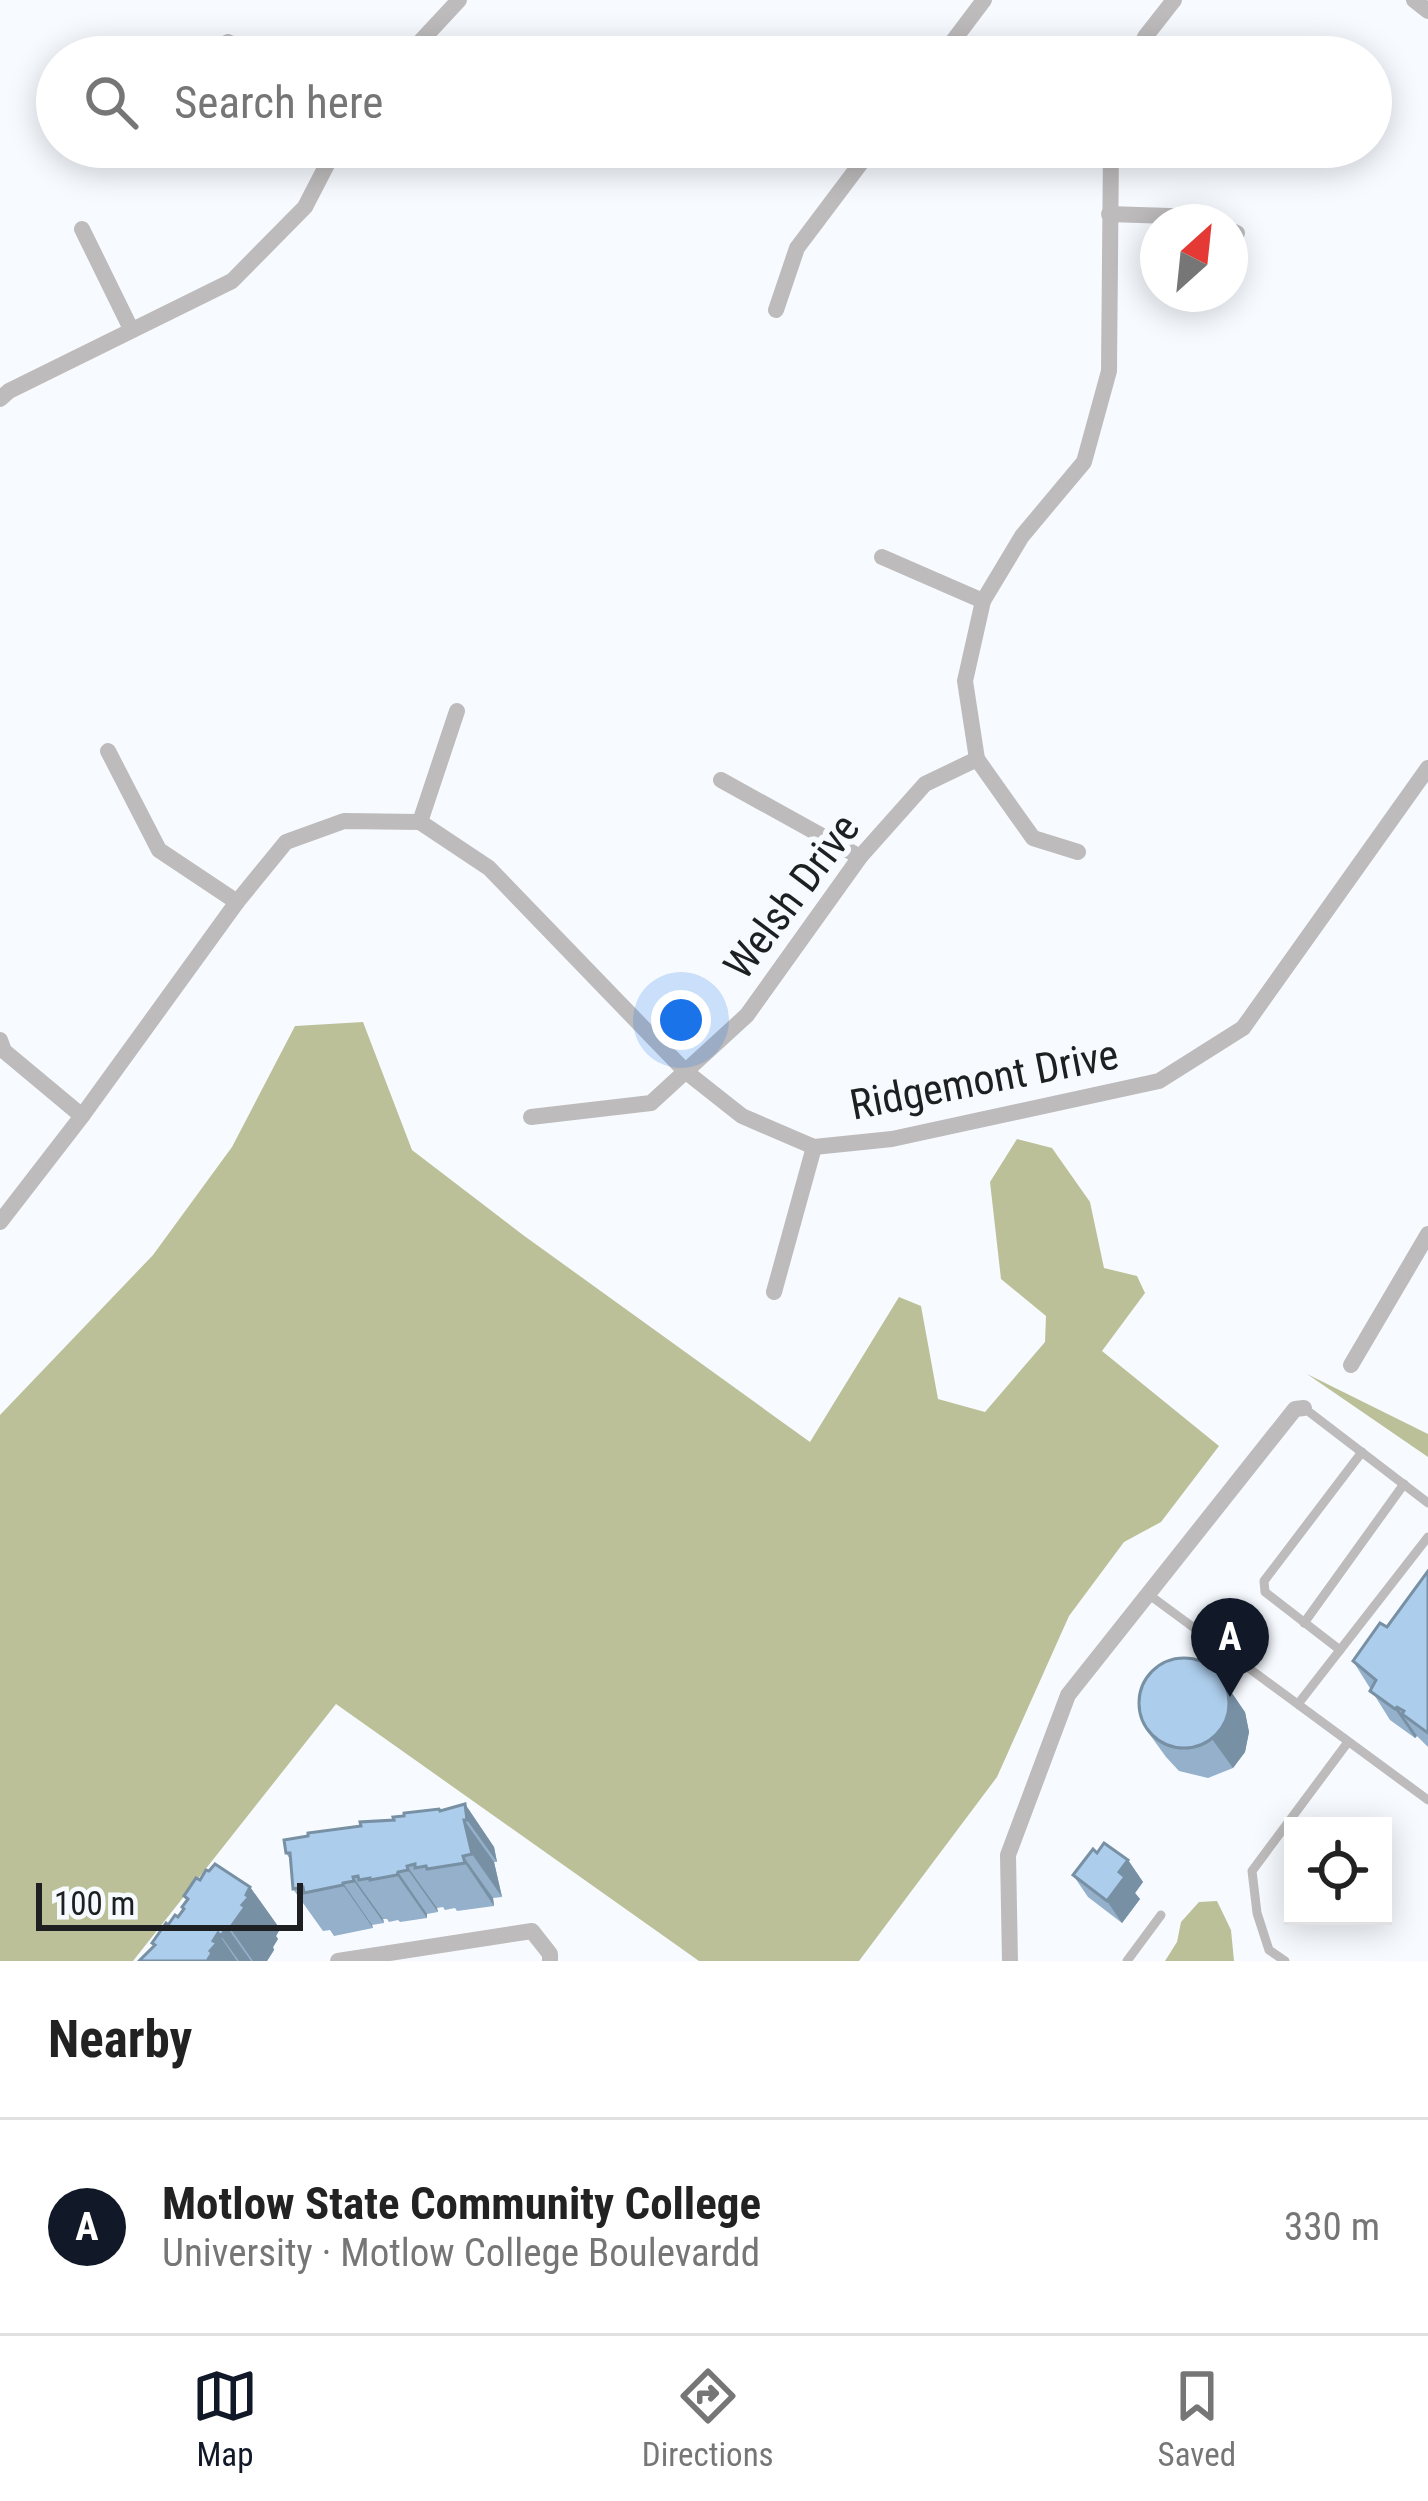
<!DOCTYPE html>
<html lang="en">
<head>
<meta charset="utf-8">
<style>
  body { margin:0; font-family:"Roboto Condensed",sans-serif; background:#f2f2f2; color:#222 }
  .controls { position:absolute; right:36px; bottom:36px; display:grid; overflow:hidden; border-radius:0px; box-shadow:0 6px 30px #0003 }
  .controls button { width:108px; height:108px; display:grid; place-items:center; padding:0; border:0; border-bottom:3px solid #e0e0e0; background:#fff; color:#222; font:60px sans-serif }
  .compass { position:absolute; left:1140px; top:204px; width:108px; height:108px; border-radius:50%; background:#fff; box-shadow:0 6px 30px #0003; rotate:27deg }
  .scale { position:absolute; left:36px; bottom:30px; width:267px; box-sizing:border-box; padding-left:12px; border:6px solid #1d1f20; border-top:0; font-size:33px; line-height:42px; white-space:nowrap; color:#1d1f20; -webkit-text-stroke:9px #f7fbff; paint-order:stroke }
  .you { position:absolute; left:681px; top:1020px; width:42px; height:42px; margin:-30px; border:9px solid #fff; border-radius:50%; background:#1a73e8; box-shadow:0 0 0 18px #1a73e833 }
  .badge { display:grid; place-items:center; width:78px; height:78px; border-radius:50%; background:#111827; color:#fff; font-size:39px; font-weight:700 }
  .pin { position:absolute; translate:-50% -99px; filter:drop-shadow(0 3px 6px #0008) }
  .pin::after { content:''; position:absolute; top:63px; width:42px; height:36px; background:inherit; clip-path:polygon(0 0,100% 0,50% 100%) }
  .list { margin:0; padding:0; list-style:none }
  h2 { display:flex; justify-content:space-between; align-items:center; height:156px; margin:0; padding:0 48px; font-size:51px }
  h2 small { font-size:39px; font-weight:400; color:#767676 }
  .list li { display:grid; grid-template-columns:78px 1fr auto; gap:36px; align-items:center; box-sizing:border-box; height:216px; padding:0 48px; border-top:3px solid #e0e0e0 }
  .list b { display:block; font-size:45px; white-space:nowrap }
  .list p { margin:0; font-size:39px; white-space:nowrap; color:#767676 }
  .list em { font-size:39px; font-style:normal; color:#767676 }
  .icon { flex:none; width:66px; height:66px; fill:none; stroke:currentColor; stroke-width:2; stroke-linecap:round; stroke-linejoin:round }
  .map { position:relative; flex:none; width:1428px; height:1961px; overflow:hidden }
  .search { position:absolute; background:#fff; box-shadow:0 6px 30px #0003; left:36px; right:36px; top:36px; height:132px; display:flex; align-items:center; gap:30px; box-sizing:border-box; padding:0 42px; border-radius:66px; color:#767676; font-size:45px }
  .sheet { height:372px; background:#fff }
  nav { display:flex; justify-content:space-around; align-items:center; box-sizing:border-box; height:168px; border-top:3px solid #e0e0e0; background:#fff; font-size:33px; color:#767676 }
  nav a { display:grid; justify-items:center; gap:6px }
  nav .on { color:#111827 }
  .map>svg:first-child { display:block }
  .forest { fill:#bbc098 }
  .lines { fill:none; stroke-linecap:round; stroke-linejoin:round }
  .service { stroke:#bdbbbc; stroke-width:9 }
  .minor { stroke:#bdbbbc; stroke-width:16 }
  .wall { fill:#94b0ca }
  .shaded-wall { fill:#7890a4 }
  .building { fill:#accdeb; stroke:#7890a4; stroke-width:3 }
  .labels { text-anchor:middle; stroke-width:12; stroke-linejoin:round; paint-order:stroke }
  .street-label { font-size:42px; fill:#1d1f20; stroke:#f7fbff }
</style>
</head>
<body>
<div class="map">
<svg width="1428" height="1961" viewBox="0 0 1428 1961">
  <rect width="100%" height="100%" fill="#f7fbff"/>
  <g class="forest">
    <path d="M363 1022 412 1150 523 1235 810 1442 899 1297 921 1306 938 1399 985 1412 1045 1342 1046 1316 1001 1279 990 1182 1017 1139 1052 1148 1090 1202 1104 1268 1137 1276 1145 1293 1102 1351 1219 1446 1161 1522 1124 1542 1069 1616 997 1777 859 1961H699L336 1704 133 1961H0V1415L153 1255 232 1147 295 1026Z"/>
    <path d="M1307 1374 1428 1434V1457Z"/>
    <path d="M1217 1901 1231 1930 1234 1961H1165L1177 1942 1181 1922 1199 1902Z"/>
  </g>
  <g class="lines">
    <g class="service">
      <path d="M1304 1408 1428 1503"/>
      <path d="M1148 1594 1428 1800"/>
      <path d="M1304 1623 1404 1484"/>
      <path d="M1340 1650 1265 1592 1264 1581 1362 1452"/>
      <path d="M1298 1704 1428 1537"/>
      <path d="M1127 1961 1161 1915"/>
      <path d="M1285 1961 1269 1950 1257 1913 1252 1871 1348 1742"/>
    </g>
    <g class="minor">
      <path d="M1414 0 1428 11"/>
      <path d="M228 42 256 57"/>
      <path d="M406 57 459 0"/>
      <path d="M941 57 984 0"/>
      <path d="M1137 57 1145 37 1174 0"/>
      <path d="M1109 214 1200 217 1212 222"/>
      <path d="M82 229 131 329"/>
      <path d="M1230 230 1237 233"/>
      <path d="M776 310 797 248 873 147"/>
      <path d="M0 399 9 391 232 281 305 207 336 147"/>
      <path d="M882 557 983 601"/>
      <path d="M108 751 159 850 237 902"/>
      <path d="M721 780 860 857"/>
      <path d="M420 822 457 711"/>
      <path d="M1078 852 1033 838 977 759 965 681 983 601 1022 536 1084 462 1109 371 1111 147"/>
      <path d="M0 1040 4 1051 82 1116"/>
      <path d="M531 1117 651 1103 747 1015 860 857 925 784 977 759"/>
      <path d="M0 1222 82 1116 237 902 286 842 344 821 420 822 489 868 685 1071 742 1116 814 1147 892 1139 1159 1081 1243 1028 1428 768"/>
      <path d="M774 1292 814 1147"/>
      <path d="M1351 1365 1428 1234"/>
      <path d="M338 1961 532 1931 550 1954V1961"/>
      <path d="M1010 1961 1008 1855 1068 1695 1295 1409 1304 1408"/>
    </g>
  </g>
  <g class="wall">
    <path d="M1428 1571V1747L1417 1736 1415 1738 1390 1720 1353 1661 1387 1627Z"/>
    <path d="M1245 1712 1249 1732 1245 1752 1233 1768 1208 1778 1179 1771 1166 1757 1145 1728Z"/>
    <path d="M465 1804 494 1847 497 1862H494L502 1897 493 1898 494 1906 457 1911 455 1908 445 1910 443 1907 437 1908 438 1912 427 1914V1918L400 1922 398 1920 389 1922 387 1919H383L384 1923 372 1925 373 1928 334 1936 330 1930 323 1931 293 1889 290 1859 286 1853 308 1836 440 1811Z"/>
    <path d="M1097 1853 1128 1860 1143 1882 1135 1893 1140 1899 1122 1923 1088 1897 1073 1875Z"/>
    <path d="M200 1880 250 1887 280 1929 276 1936 278 1939 273 1947 274 1950 267 1961H139L154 1946 152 1943 168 1925 178 1917 187 1900 184 1896Z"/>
  </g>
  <g class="shaded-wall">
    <path d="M1219 1674 1245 1712 1249 1732 1245 1752 1233 1768 1212 1739Z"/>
    <path d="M1397 1707 1417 1736 1415 1738 1395 1709Z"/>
    <path d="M465 1804 494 1847 497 1862 467 1820Z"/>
    <path d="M464 1820 494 1862 502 1897 472 1854Z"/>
    <path d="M463 1856 493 1898 494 1906 465 1863Z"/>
    <path d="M1128 1860 1143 1882 1135 1893 1140 1899 1122 1923 1107 1901 1119 1872Z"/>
    <path d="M407 1866 437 1908 438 1912 408 1870Z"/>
    <path d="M398 1872 427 1914V1918L397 1875Z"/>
    <path d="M353 1877 383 1919 384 1923 354 1881Z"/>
    <path d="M343 1883 372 1925 373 1928 343 1885Z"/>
    <path d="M250 1887 280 1929 276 1936 278 1939 273 1947 274 1950 267 1961H253L230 1928Z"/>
    <path d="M227 1927 251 1961H239L221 1936Z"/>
    <path d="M218 1933 237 1961H207L213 1941Z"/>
  </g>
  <g class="building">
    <path d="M1428 1571V1733L1402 1714 1404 1711 1397 1707 1395 1709 1370 1691 1376 1680 1353 1661 1380 1623 1387 1627Z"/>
    <circle cx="1184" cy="1703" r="45"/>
    <path d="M465 1804 467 1820H464L472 1854 463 1856 465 1863 427 1869 426 1866 415 1868V1864L407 1866 408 1870 398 1872 397 1875 370 1880V1878L359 1880 358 1876 353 1877 354 1881 343 1883V1885L304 1893 303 1887 293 1889 290 1853H286L284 1840 308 1836V1833L361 1826 360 1822 394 1820 393 1817 404 1816V1813L439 1809 440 1811Z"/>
    <path d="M1104 1843 1128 1860 1119 1872 1125 1877 1107 1901 1073 1875 1093 1849 1097 1853Z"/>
    <path d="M215 1864 250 1887 246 1895 249 1897 242 1905 245 1907 230 1928 227 1927 221 1936 218 1933 213 1941 217 1943 210 1951 212 1953 207 1961H139L155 1945 152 1943 166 1923 168 1925 175 1915 178 1917 184 1909 182 1907 188 1899 184 1896 196 1878 200 1880 206 1870 209 1871Z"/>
  </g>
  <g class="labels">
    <g class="street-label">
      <text transform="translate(791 896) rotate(-53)" y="15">Welsh Drive</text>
      <text transform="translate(984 1079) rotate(-11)" y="15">Ridgemont Drive</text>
    </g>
  </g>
</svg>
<div class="controls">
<button><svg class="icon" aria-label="locate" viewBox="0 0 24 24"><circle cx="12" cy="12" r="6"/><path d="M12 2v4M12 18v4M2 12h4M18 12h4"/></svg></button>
</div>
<svg class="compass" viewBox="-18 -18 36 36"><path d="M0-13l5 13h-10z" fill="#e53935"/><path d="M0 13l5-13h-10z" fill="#767676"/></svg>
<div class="scale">100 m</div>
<div class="you"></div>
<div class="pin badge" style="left:1230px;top:1697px">A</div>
<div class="search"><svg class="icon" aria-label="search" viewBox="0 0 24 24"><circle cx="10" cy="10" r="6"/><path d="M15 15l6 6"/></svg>Search here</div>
</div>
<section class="sheet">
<h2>Nearby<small></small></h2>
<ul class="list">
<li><span class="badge">A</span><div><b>Motlow State Community College</b><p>University · Motlow College Boulevardd</p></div><em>330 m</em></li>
</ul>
</section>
<nav>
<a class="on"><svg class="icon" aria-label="map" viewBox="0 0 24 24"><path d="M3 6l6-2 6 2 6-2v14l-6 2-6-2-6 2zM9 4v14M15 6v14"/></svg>Map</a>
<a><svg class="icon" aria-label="directions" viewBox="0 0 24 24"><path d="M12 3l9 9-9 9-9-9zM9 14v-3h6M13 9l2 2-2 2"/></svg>Directions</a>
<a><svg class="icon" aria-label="saved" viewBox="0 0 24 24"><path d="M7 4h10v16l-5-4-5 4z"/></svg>Saved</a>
</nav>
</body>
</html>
